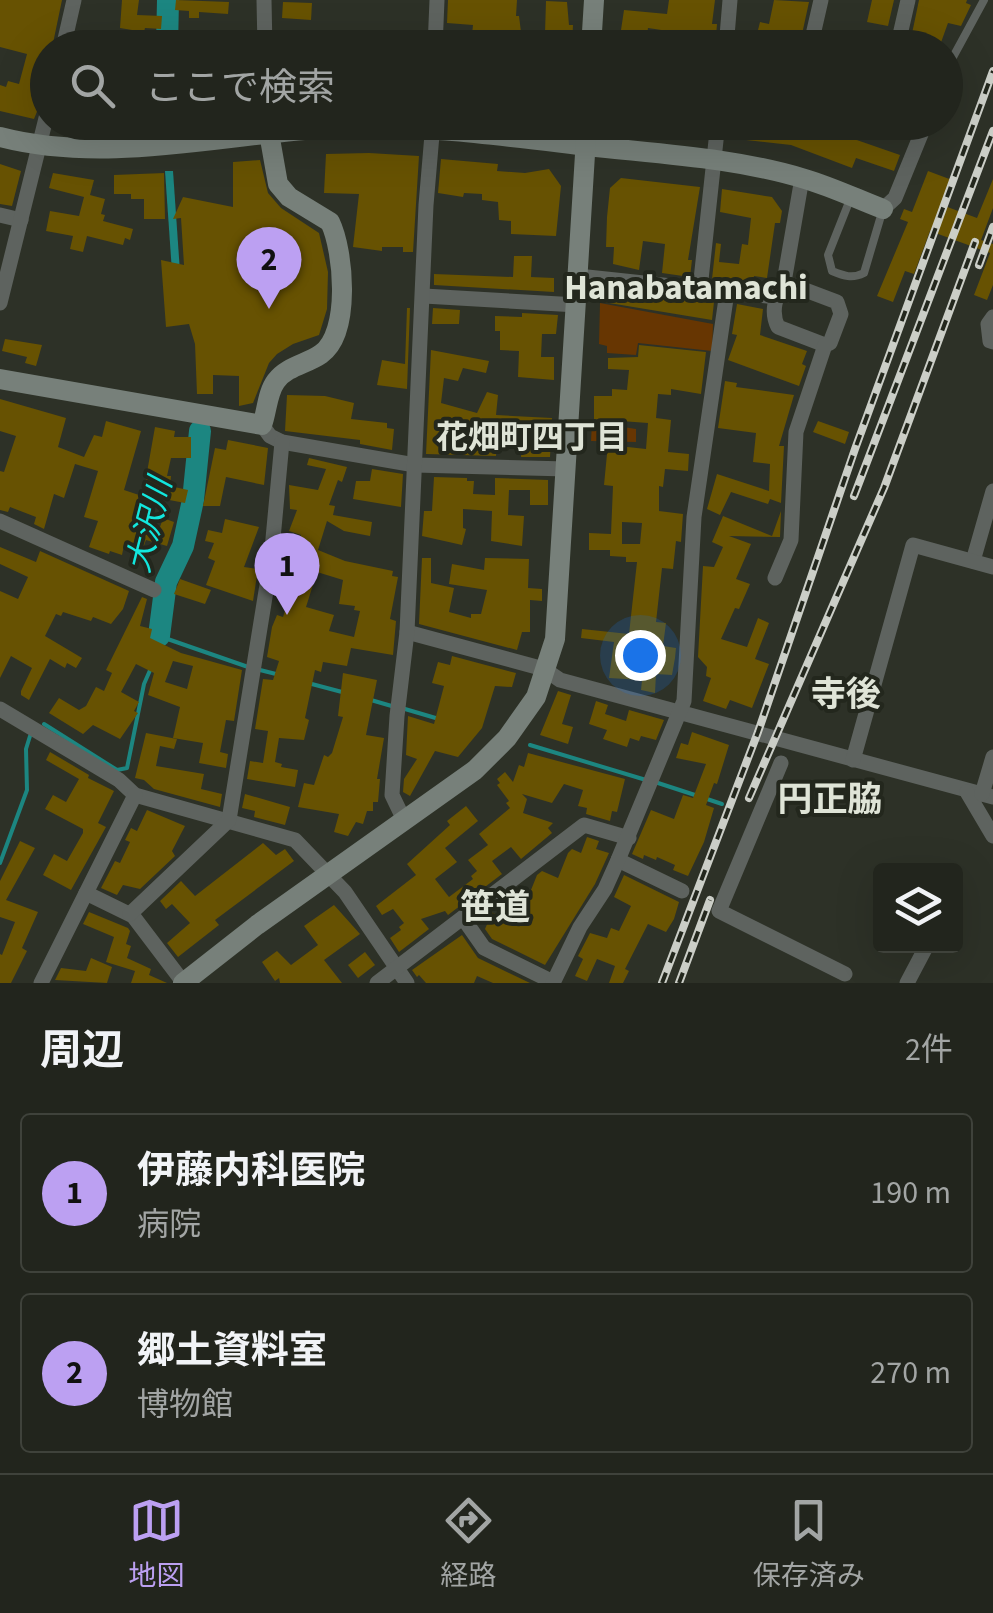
<!DOCTYPE html>
<html lang="ja">
<head>
<meta charset="utf-8">
<style>
  body { margin:0; font-family:"Source Sans 3","Noto Sans JP",sans-serif; background:#2e312a; color:#f1f3f6 }
  .controls { position:absolute; right:30px; bottom:30px; display:grid; overflow:hidden; border-radius:10px; box-shadow:0 10px 40px #0002 }
  .controls button { width:90px; height:90px; display:grid; place-items:center; padding:0; border:0; border-bottom:2px solid #3f423b; background:#22251d; color:#f1f3f6; font:50px sans-serif }
  .you { position:absolute; left:640px; top:655px; width:35px; height:35px; margin:-25px; border:8px solid #fff; border-radius:50%; background:#1a73e8; box-shadow:0 0 0 15px #1a73e833 }
  .badge { display:grid; place-items:center; width:65px; height:65px; border-radius:50%; background:#bca0f2; color:#111; font-size:32px; font-weight:700 }
  .pin { position:absolute; translate:-50% -82px; filter:drop-shadow(0 2px 5px #0008) }
  .pin::after { content:''; position:absolute; top:52px; width:35px; height:30px; background:inherit; clip-path:polygon(0 0,100% 0,50% 100%) }
  .list { margin:0; padding:0; list-style:none }
  h2 { display:flex; justify-content:space-between; align-items:center; height:130px; margin:0; padding:0 40px; font-size:42px }
  h2 small { font-size:32px; font-weight:400; color:#a2a5a4 }
  .list li { display:grid; grid-template-columns:65px 1fr auto; gap:30px; align-items:center; box-sizing:border-box; height:160px; margin:0 20px 20px; padding:0 20px; border:2px solid #3f423b; border-radius:10px }
  .list b { display:block; font-size:38px; white-space:nowrap }
  .list p { margin:0; font-size:32px; white-space:nowrap; color:#a2a5a4 }
  .list em { font-size:32px; font-style:normal; color:#a2a5a4 }
  .icon { flex:none; width:55px; height:55px; fill:none; stroke:currentColor; stroke-width:2; stroke-linecap:round; stroke-linejoin:round }
  .map { position:relative; flex:none; width:993px; height:983px; overflow:hidden }
  .search { position:absolute; background:#22251d; box-shadow:0 10px 40px #0002; left:30px; right:30px; top:30px; height:110px; display:flex; align-items:center; gap:25px; box-sizing:border-box; padding:0 35px; border-radius:55px; color:#a2a5a4; font-size:38px }
  .sheet { height:490px; background:#22251d }
  nav { display:flex; justify-content:space-around; align-items:center; box-sizing:border-box; height:140px; border-top:2px solid #3f423b; background:#22251d; font-size:28px; color:#a2a5a4 }
  nav a { display:grid; justify-items:center; gap:5px }
  nav .on { color:#bca0f2 }
  .map>svg:first-child { display:block }
  .green { fill:#673602 }
  .water { fill:#1c8681 }
  .lines { fill:none; stroke-linecap:round; stroke-linejoin:round }
  .stream { stroke:#1c8681; stroke-width:4 }
  .river { stroke:#1c8681; stroke-width:22 }
  .building { fill:#675202; fill-rule:evenodd }
  .lane { stroke:#5e635f; stroke-width:8 }
  .street { stroke:#5e635f; stroke-width:15 }
  .secondary { stroke:#77807a; stroke-width:20 }
  .rail-casing { stroke:#cbcec7; stroke-width:8 }
  .rail { stroke:#23271d; stroke-width:4; stroke-dasharray:11; stroke-linecap:butt }
  .labels { text-anchor:middle; stroke-width:8; stroke-linejoin:round; paint-order:stroke }
  .neighbourhood-label { font-size:32px; font-weight:bold; fill:#dfe4d7; stroke:#23271d }
  .water-label { font-size:32px; font-style:italic; fill:#12e7de; stroke:#23271d }
  .quarter-label { font-size:35px; font-weight:bold; fill:#dfe4d7; stroke:#23271d }
</style>
</head>
<body>
<div class="map">
<svg width="993" height="983" viewBox="0 0 993 983">
  <rect width="100%" height="100%" fill="#2d3127"/>
  <g class="green">
    <path d="M600 303 713 324 712 351 638 343 636 355 607 353V346L599 344Z"/>
    <path d="M592 422 636 429V442L591 441Z"/>
  </g>
  <path class="water" d="M165 171H173L180 272H172Z"/>
  <g class="lines">
    <g class="stream">
      <path d="M158 644 159 636 251 668"/>
      <path d="M260 670 280 675"/>
      <path d="M308 683 342 692"/>
      <path d="M371 700 395 707"/>
      <path d="M405 709 439 719"/>
      <path d="M44 724 117 770 127 768 144 684 151 668"/>
      <path d="M530 745 646 780"/>
      <path d="M655 782 698 796"/>
      <path d="M707 799 722 804"/>
      <path d="M0 863 27 790 26 749 30 736"/>
    </g>
    <g class="river">
      <path d="M167 48 168 0"/>
      <path d="M159 636 166 582 183 546 193 500 200 431"/>
    </g>
  </g>
  <g class="building">
    <path d="M0 0H62L52 48H48V84L34 119 0 111V85L6 87 8 81 19 84 27 54 0 47Z"/>
    <path d="M122 0H139L137 15 162 16 161 29 145 28 144 32 120 28Z"/>
    <path d="M176 0 229 2 228 14 199 12V18H189V11L175 10Z"/>
    <path d="M448 0H517L516 16H519L521 32 545 33 546 1 567 2 569 25H573L572 45 519 48 471 44 473 25 447 23Z"/>
    <path d="M669 0H715L712 24H717L715 48H666L668 31 648 28 647 36 621 30 624 10 667 14Z"/>
    <path d="M774 0 809 2 799 48H776L777 42 757 34 760 22 769 24Z"/>
    <path d="M872 0H894L888 26 867 22Z"/>
    <path d="M919 0H967L966 3 971 5 961 26 948 23 939 48H909Z"/>
    <path d="M283 2 312 3 311 20 282 18Z"/>
    <path d="M655 122H707L705 135 655 129Z"/>
    <path d="M729 122H827L825 129 900 155 894 171 856 158 852 168 791 145 728 138Z"/>
    <path d="M369 153 419 156 413 252H403V247H382V251L353 247 359 194 324 193 326 154Z"/>
    <path d="M441 159 498 164 497 171 525 173 549 169 561 186 556 236 511 234V221L499 220 498 202 482 200V194L464 193 463 197 438 193Z"/>
    <path d="M260 160 268 193 281 208 319 233 328 272 327 309 319 335 293 344 277 354 269 363 253 403 239 406V376L213 375V394H197L195 344 189 324 166 327 161 260 184 265 181 218 173 219 183 197 233 207V162Z"/>
    <path d="M0 164 21 171 12 206 0 204Z"/>
    <path d="M928 171 952 180 942 205 977 218 993 179V208L981 240 993 244V285L987 300 974 295 990 253 930 231 914 274 905 271 893 302 877 296 908 222 900 219 904 209 912 212Z"/>
    <path d="M53 173 94 180 90 195 105 199 101 214 105 215 103 221 133 229 130 240 125 238 123 245 87 236 83 252 70 249 73 236 46 231 50 211 79 216 84 197 49 188Z"/>
    <path d="M164 173 165 219H144V199H131V194H114V175Z"/>
    <path d="M621 178 700 187 688 260H692L690 277 662 273 665 244 643 241 639 270 613 264 614 247H606L607 217 610 188Z"/>
    <path d="M722 189 772 197 782 211 780 223H775L767 278 754 276 753 283 712 279 716 243 721 244 719 262 739 264 742 244 748 245 751 218 720 212Z"/>
    <path d="M514 256H532L531 277 554 278V292L434 285V274L513 277Z"/>
    <path d="M606 290 714 302 712 320 603 302Z"/>
    <path d="M737 304 763 309 760 335 807 351 802 364 806 366 799 386 728 360 737 335 732 334Z"/>
    <path d="M407 308H410L407 389 377 385 382 360 405 364Z"/>
    <path d="M433 308 460 310 459 324H432Z"/>
    <path d="M522 313 558 315 556 334H542L541 357H554V380L518 377 519 351 500 350V331H495V316L522 317Z"/>
    <path d="M5 339 42 345 36 366 25 363 27 357 2 351Z"/>
    <path d="M639 345 706 352 701 394 671 389V395L658 394 656 418 671 420 668 452 689 454 688 471 665 469 663 487 659 486V511L683 514 681 542 676 541 673 569 662 568 656 622 666 623 663 646 676 648 675 658 672 675 656 674 655 693 641 690 642 680 609 678 614 642 581 638 582 629 629 634 637 562H626V557L610 556V550H589V533L611 534 613 486 604 485 607 454 598 453 600 444 646 449 648 423 594 419V396H612V389L627 390 629 370 608 369V358L638 357ZM622 522 642 523 640 544H622Z"/>
    <path d="M431 350 489 361 486 373 463 368 458 381 444 378 441 403 477 413 487 392 498 395 496 415 552 418 550 457H521L522 441 497 440 496 456 426 454ZM451 428H473L470 449 451 447Z"/>
    <path d="M725 381 737 383 736 387 794 395 779 446H784L781 503 770 499 768 504 731 492 720 515 707 509 717 474 769 491 770 464 753 462 756 433 718 428Z"/>
    <path d="M287 395 325 396 354 403 351 419 387 423V428L394 429 392 450 360 444V440L285 431Z"/>
    <path d="M0 399 66 418 58 447 84 457 94 435 102 437 106 421 141 431 124 490 139 495 132 521 151 527 152 524 160 527 163 518 174 522 167 546 146 540 142 551 124 545 122 555 110 551 109 554 89 547 98 521 84 517 98 471 75 464 64 498 54 494 44 529 34 524 36 517 10 507 8 512 0 510V471L4 472 16 436 0 431Z"/>
    <path d="M818 421 849 432 845 444 813 432Z"/>
    <path d="M155 427 175 431 174 437H191V458H171L167 476H171L170 486 188 490 185 503 143 495Z"/>
    <path d="M228 440 268 448 264 485 226 477 220 506H203L215 448 226 450Z"/>
    <path d="M309 458 347 467 342 482 338 480 329 505 335 506 333 515 372 522 370 536 344 531 327 521 318 550 345 561 393 571 392 576 398 577 390 619 396 621 393 655 351 648 347 666 323 662 321 672 315 670 305 718 309 720 304 740 279 738 275 762 282 764 281 767 298 770 295 787 247 779 250 761 263 763 268 731 255 729 263 679 273 680 279 661 267 657 272 627 277 615 283 617 298 570 291 565 301 535 289 531 297 510 290 509 289 485 318 490 326 469 307 465ZM317 572 343 580 339 604 355 606 354 610 360 611 354 637 329 631 334 615 306 607Z"/>
    <path d="M372 469 403 474 401 507 353 499 356 481H370Z"/>
    <path d="M434 477 467 478V481H474L473 494 495 495V478L548 480V505H530V490H509L508 515 524 516 522 546 491 541 492 511 463 509V528L466 529 462 545 422 536 424 511H432Z"/>
    <path d="M781 511 780 537 729 536 751 544 736 579 750 584 739 609 735 608 721 639 747 647 758 618 769 623 755 659 769 664 752 708 730 700 726 709 703 701 711 678 706 676 707 667 698 657 703 566 714 567 723 547 712 542 723 516 772 536Z"/>
    <path d="M225 519 259 527 244 567 258 569 253 601 206 585 215 561 208 558 214 543 205 541 208 530 222 533Z"/>
    <path d="M0 547 36 562 40 551 129 591 123 609 111 624 93 617 91 621 63 612 61 616 56 614 45 636 82 658 76 668 67 663 65 668 50 659 29 700 21 695V691L32 668 11 656 0 678V591L18 599 28 577 0 564Z"/>
    <path d="M422 558H431V583L454 588 449 612 471 618V614H481L487 590 449 584 452 564 484 570 485 558 529 559 528 588 542 589V601L530 600V632H522L517 650 419 624Z"/>
    <path d="M180 579 211 590 205 604 174 594Z"/>
    <path d="M142 597 147 599 140 626 152 629 150 638 181 653 242 670 234 721 226 720 220 752 228 754 226 768 199 763 203 743 173 738 180 707 148 695 154 673 136 664 121 692 139 702 134 711 138 713 120 739 93 725 83 734 49 713 59 698 79 710 86 706 96 687 104 691 112 673 106 670ZM173 661 193 666 187 689 165 682Z"/>
    <path d="M452 656 516 673 512 687 495 686 482 728 458 757 435 751 410 796 403 792 404 779 417 759 406 755 408 716 434 724 444 686 432 683 438 662 450 665Z"/>
    <path d="M343 673 377 680 366 735 384 738 377 779H380L378 802H373V811H367L363 824 356 822 348 836 334 832 339 814 298 807 304 783 314 785 324 755 328 757 332 753 343 717 338 716Z"/>
    <path d="M558 691 571 695 562 724 573 727 568 744 540 735Z"/>
    <path d="M596 701 608 705 605 714 626 721 629 710 664 720 656 740 641 736 639 741 630 738 627 747 603 739 607 730 589 724Z"/>
    <path d="M692 732 729 745 717 784 714 783 706 805 714 808 704 842 688 876 673 870 675 865 657 857 656 860 644 855 643 859 632 854 651 810 674 819 683 795 693 798 706 764 676 758 681 743 688 745Z"/>
    <path d="M146 733 177 739 174 749 160 746 156 766 204 774 201 789 222 794 220 807 154 789 144 780 135 778Z"/>
    <path d="M50 752 89 775 88 778 114 791 98 823 106 827 71 890 43 875 54 854 67 861 83 833V829L45 809 53 795 66 802 79 779 46 760Z"/>
    <path d="M528 753 625 779 617 812 612 811 610 821 586 814 587 808 578 806 583 790 564 784 552 803 522 794 527 799 523 813 553 823 548 828 552 833 521 859 511 847 492 861 502 874 448 915 445 911 421 919 429 929 399 952 390 938 401 930 399 927 404 923 393 909 382 915 376 906 416 875 407 864 450 825 447 821 466 806 478 821 445 848 457 862 435 879 449 897 473 879 471 876 477 871 468 860 488 845 479 834 510 808 506 803 509 801 497 785 500 783 497 779 505 772 513 782 519 765 524 767Z"/>
    <path d="M245 794 290 807 285 825 254 817 255 811 242 808Z"/>
    <path d="M147 810 185 826 172 851 175 856 140 889 123 885 117 895 101 888 115 861 120 863 130 842 125 840 131 828 137 831Z"/>
    <path d="M587 837 599 841 596 849 609 853 595 884 545 965 492 939 485 929 488 922 482 919 484 916 489 911 517 925 532 896 529 895 537 875 542 871 558 878 568 853 572 849 581 853Z"/>
    <path d="M20 841 35 848 6 900 38 912 22 948 27 951 11 983H0V954L2 955 15 922 0 917V881Z"/>
    <path d="M263 843 276 855 285 849 294 861 215 920 219 925 178 957 167 943 190 923 172 904 166 909 160 901 181 881 195 896Z"/>
    <path d="M624 875 679 902 674 919 666 932 648 924 625 969 629 971 623 983H609L615 966 597 959 587 981 575 976 583 959 578 956 590 933 607 938 611 928 619 931 631 906 614 897Z"/>
    <path d="M334 905 360 934 324 960 342 983H280L279 978 275 981 262 962 277 951 291 965 318 945 304 926Z"/>
    <path d="M89 912 128 928 130 931 126 944 131 946 127 958 151 969 149 975 167 983H131L135 971 106 962 114 937 83 924Z"/>
    <path d="M462 935 478 958 530 983H493L477 976 474 983H426L419 975 417 977 412 970Z"/>
    <path d="M365 952 375 965 358 978 348 965Z"/>
    <path d="M91 958 112 967 107 983 55 980 61 968 86 971Z"/>
  </g>
  <g class="lines">
    <g class="lane">
      <path d="M946 70 984 0"/>
      <path d="M851 197 828 255 832 271C844 276 852 279 864 273L883 209"/>
    </g>
    <g class="street">
      <path d="M264 0 265 48"/>
      <path d="M63 48 74 0"/>
      <path d="M435 48 437 0"/>
      <path d="M726 48 730 0"/>
      <path d="M810 48 821 0"/>
      <path d="M897 48 908 0"/>
      <path d="M802 178 784 282C776 296 770 311 778 327L825 345"/>
      <path d="M883 209 895 198 926 122"/>
      <path d="M0 215 21 220"/>
      <path d="M578 276 776 297"/>
      <path d="M700 289 718 122"/>
      <path d="M424 296 577 305"/>
      <path d="M0 303 48 110"/>
      <path d="M993 317 988 324 990 341 993 342"/>
      <path d="M262 425 270 436 282 442 415 465 567 469"/>
      <path d="M0 521 154 590"/>
      <path d="M973 561 993 491"/>
      <path d="M775 578 791 540 796 432 825 345 830 343 841 314 837 302 784 282"/>
      <path d="M407 632 544 669 560 680 993 797"/>
      <path d="M0 709 119 780 135 795 295 840 345 892 407 983"/>
      <path d="M853 760 913 545 993 567"/>
      <path d="M781 763 719 911 845 974"/>
      <path d="M967 792 993 836"/>
      <path d="M982 794 993 757"/>
      <path d="M404 820 392 795 397 716 407 632 426 205 433 123"/>
      <path d="M618 860 682 891"/>
      <path d="M86 893 133 916 183 982"/>
      <path d="M130 914 229 820 271 560 282 442"/>
      <path d="M463 918 484 948 553 982"/>
      <path d="M41 983 135 795"/>
      <path d="M377 983 584 825 629 838"/>
      <path d="M553 983 580 927 605 889 618 860 684 701 694 517 727 292"/>
      <path d="M907 983 926 947"/>
    </g>
    <g class="secondary">
      <path d="M591 48 594 0"/>
      <path d="M0 137C107 165 223 134 331 128 417 124 503 136 588 146 660 154 737 158 805 179 832 187 857 199 883 209"/>
      <path d="M0 379 262 425C267 412 267 393 276 381 287 366 307 364 321 354 351 333 344 251 330 222L289 197 278 184 269 133"/>
      <path d="M183 983 257 925 475 770 507 738 536 697 555 639 587 122"/>
    </g>
    <g class="rail-casing">
      <g id="rail">
        <path d="M979 265 993 227"/>
        <path d="M854 496 993 131"/>
        <path d="M749 798 884 488 975 242"/>
        <path d="M662 983 758 732 855 449 993 71"/>
        <path d="M679 983 710 900"/>
      </g>
    </g>
    <use href="#rail" class="rail"/>
  </g>
  <g class="labels">
    <g class="neighbourhood-label">
      <text x="532" y="448">花畑町四丁目</text>
    </g>
    <g class="water-label">
      <text transform="translate(149 525) rotate(-76)" y="11">大沢川</text>
    </g>
    <g class="quarter-label">
      <text x="686" y="299">Hanabatamachi</text>
      <text x="846" y="706">寺後</text>
      <text x="830" y="811">円正脇</text>
      <text x="495" y="919">笹道</text>
    </g>
  </g>
</svg>
<div class="controls">
<button><svg class="icon" aria-label="layers" viewBox="0 0 24 24"><path d="M12 4l9 5-9 5-9-5zM3 14l9 5 9-5"/></svg></button>
</div>
<div class="you"></div>
<div class="pin badge" style="left:287px;top:615px">1</div>
<div class="pin badge" style="left:269px;top:309px">2</div>
<div class="search"><svg class="icon" aria-label="search" viewBox="0 0 24 24"><circle cx="10" cy="10" r="6"/><path d="M15 15l6 6"/></svg>ここで検索</div>
</div>
<section class="sheet">
<h2>周辺<small>2件</small></h2>
<ul class="list">
<li><span class="badge">1</span><div><b>伊藤内科医院</b><p>病院</p></div><em>190 m</em></li>
<li><span class="badge">2</span><div><b>郷土資料室</b><p>博物館</p></div><em>270 m</em></li>
</ul>
</section>
<nav>
<a class="on"><svg class="icon" aria-label="map" viewBox="0 0 24 24"><path d="M3 6l6-2 6 2 6-2v14l-6 2-6-2-6 2zM9 4v14M15 6v14"/></svg>地図</a>
<a><svg class="icon" aria-label="directions" viewBox="0 0 24 24"><path d="M12 3l9 9-9 9-9-9zM9 14v-3h6M13 9l2 2-2 2"/></svg>経路</a>
<a><svg class="icon" aria-label="saved" viewBox="0 0 24 24"><path d="M7 4h10v16l-5-4-5 4z"/></svg>保存済み</a>
</nav>
</body>
</html>
